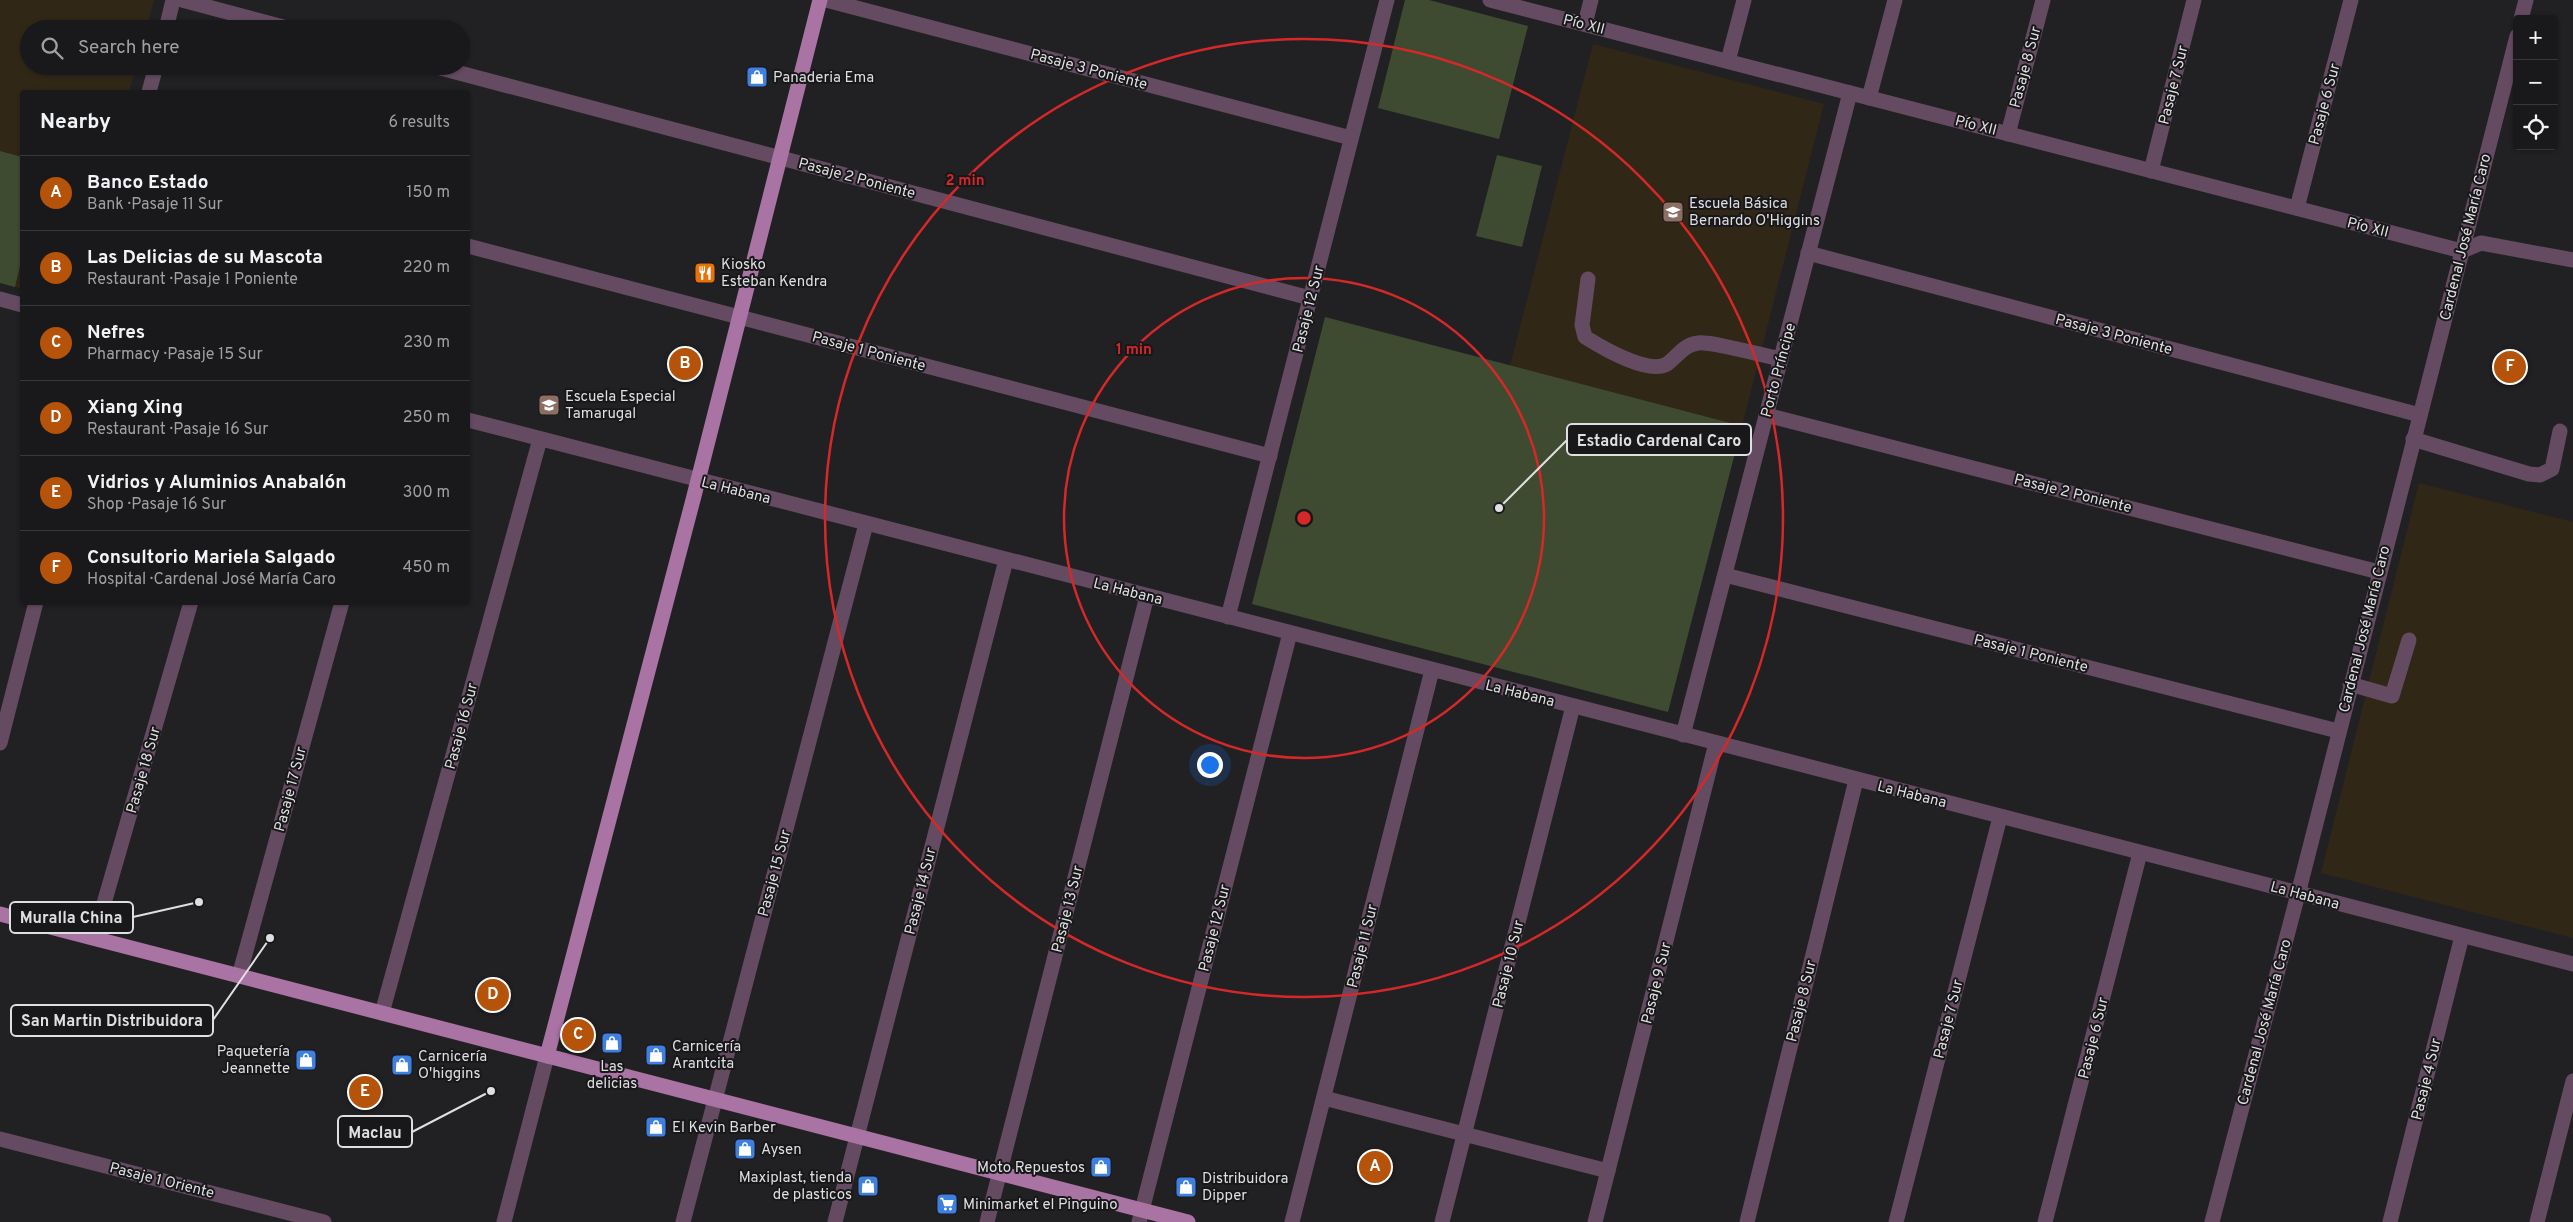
<!DOCTYPE html>
<html lang="en">
<head>
<meta charset="utf-8">
<style>
  body { margin:0; font-family:Overpass,sans-serif; background:#262628; color:#f1f3f6 }
  .controls { position:absolute; right:15px; top:15px; display:grid; overflow:hidden; border-radius:5px; box-shadow:0 1px 4px #0004 }
  .controls button { width:45px; height:45px; display:grid; place-items:center; padding:0; border:0; border-bottom:1px solid #37383a; background:#19191b; color:#f1f3f6; font:25px sans-serif }
  .you { position:absolute; left:1209px; top:764px; width:18px; height:18px; margin:-12px; border:4px solid #fff; border-radius:50%; background:#1a73e8; box-shadow:0 0 0 8px #1a73e833 }
  .badge { display:grid; place-items:center; width:32px; height:32px; border-radius:50%; background:#b45309; color:#fff; font-size:16px; font-weight:700 }
  .pin { position:absolute; translate:-50% -50%; border:2px solid #fff; box-shadow:0 1px 5px #0006 }
  .list { margin:0; padding:0; list-style:none }
  h2 { display:flex; justify-content:space-between; align-items:center; height:65px; margin:0; padding:0 20px; font-size:21px }
  h2 small { font-size:16px; font-weight:400; color:#9fa0a3 }
  .list li { display:grid; grid-template-columns:32px 1fr auto; gap:15px; align-items:center; box-sizing:border-box; height:75px; padding:0 20px; border-top:1px solid #37383a }
  .list b { display:block; font-size:19px; white-space:nowrap }
  .list p { margin:0; font-size:16px; white-space:nowrap; color:#9fa0a3 }
  .list em { font-size:16px; font-style:normal; color:#9fa0a3 }
  .icon { flex:none; width:28px; height:28px; fill:none; stroke:currentColor; stroke-width:2; stroke-linecap:round; stroke-linejoin:round }
  .map { position:relative; flex:none; width:2573px; height:1222px; overflow:hidden }
  .search { position:absolute; background:#19191b; box-shadow:0 1px 4px #0004; left:20px; top:20px; width:450px; height:55px; display:flex; align-items:center; gap:12px; box-sizing:border-box; padding:0 18px; border-radius:28px; color:#9fa0a3; font-size:19px }
  .panel { position:absolute; background:#19191b; box-shadow:0 1px 4px #0004; left:20px; top:90px; width:450px; height:515px; border-radius:5px }
  .map>svg:first-child { display:block }
  .education { fill:#302717 }
  .green { fill:#3e4b31 }
  .lines { fill:none; stroke-linecap:round; stroke-linejoin:round }
  .minor { stroke:#654b62; stroke-width:15 }
  .major { stroke:#a973a3; stroke-width:15 }
  .ring { fill:none; stroke:#d62828; stroke-width:2.5 }
  .labels { text-anchor:middle; stroke-width:4; stroke-linejoin:round; paint-order:stroke }
  .street-label { font-size:15px; fill:#dfdfe1; stroke:#18171a }
  .poi-label { font-size:15px; fill:#dfdfe1; stroke:#18171a; text-anchor:start }
  .centre { fill:#d62828; stroke:#18171a; stroke-width:2.5 }
  .ring-label { font-size:15px; text-anchor:middle; font-weight:bold; fill:#d62828; stroke:#18171a; stroke-width:4; stroke-linejoin:round; paint-order:stroke }
  .leader { fill:none; stroke:#dfdfe1; stroke-width:2 }
  .callout-dot { fill:#dfdfe1; stroke:#18171a; stroke-width:2 }
  .callout { fill:#18171a; stroke:#dfdfe1; stroke-width:2 }
  .callout-label { font-size:16px; text-anchor:middle; font-weight:bold; fill:#dfdfe1 }
</style>
</head>
<body>
<div class="map">
<svg width="2573" height="1222" viewBox="0 0 2573 1222">
  <rect width="100%" height="100%" fill="#212124"/>
  <g class="education">
    <path d="M0 0H154L146 29H29V66H136L129 92H22V158L0 152Z"/>
    <path d="M1593 44 1824 104 1742 426 1510 366Z"/>
    <path d="M22 258V289L15 287Z"/>
    <path d="M2419 483 2573 522V938L2321 873Z"/>
  </g>
  <g class="green">
    <path d="M1405 0H1429L1528 26 1499 139 1378 108Z"/>
    <path d="M0 151 22 157V258L15 287 0 283Z"/>
    <path d="M1497 155 1542 166 1522 247 1476 236Z"/>
    <path d="M1325 317 1742 426 1668 712 1252 604Z"/>
  </g>
  <g class="lines">
    <g class="minor">
      <path d="M182 0 291 29"/>
      <path d="M826 0 1351 138"/>
      <path d="M1490 0 2462 251 2481 243 2573 260"/>
      <path d="M2521 19 2526 0"/>
      <path d="M1585 24 1591 0"/>
      <path d="M166 29 173 0"/>
      <path d="M1728 61 1744 0"/>
      <path d="M433 66 1310 298"/>
      <path d="M149 92 156 66"/>
      <path d="M1869 98 1895 0"/>
      <path d="M2008 134 2043 0"/>
      <path d="M2151 171 2194 0"/>
      <path d="M2297 208 2351 0"/>
      <path d="M468 246 1270 456"/>
      <path d="M1808 253 2420 415"/>
      <path d="M1588 279 1582 325 1585 337C1601 347 1648 375 1667 364 1678 356 1683 345 1698 343 1710 341 1765 356 1781 359"/>
      <path d="M0 299 22 305"/>
      <path d="M1766 415 2379 572"/>
      <path d="M468 420 2573 964"/>
      <path d="M2413 439 2529 474 2540 475 2552 469 2560 431"/>
      <path d="M1725 575 2338 731"/>
      <path d="M1228 617 1387 0"/>
      <path d="M2350 684 2392 696 2409 640"/>
      <path d="M1683 735 1850 93"/>
      <path d="M0 743 36 602"/>
      <path d="M94 938 191 602"/>
      <path d="M239 976 342 602"/>
      <path d="M382 1013 540 439"/>
      <path d="M1324 1098 1608 1171"/>
      <path d="M0 1139 324 1222"/>
      <path d="M504 1222 547 1056"/>
      <path d="M683 1222 866 524"/>
      <path d="M835 1222 1006 560"/>
      <path d="M987 1222 1147 596"/>
      <path d="M1139 1222 1290 633"/>
      <path d="M1292 1222 1432 670"/>
      <path d="M1442 1222 1573 706"/>
      <path d="M1595 1222 1716 743"/>
      <path d="M1747 1222 1856 780"/>
      <path d="M1896 1222 2000 817"/>
      <path d="M2045 1222 2140 853"/>
      <path d="M2212 1222 2298 894 2517 36"/>
      <path d="M2390 1222 2462 936"/>
      <path d="M2537 1222 2573 1081"/>
    </g>
    <g class="major">
      <path d="M0 914 1188 1222"/>
      <path d="M547 1056 694 496 820 0"/>
    </g>
  </g>
  <g class="ring">
    <circle cx="1304" cy="518" r="240"/>
    <circle cx="1304" cy="518" r="479"/>
  </g>
  <defs>
    <g id="shop-square" transform="scale(1.125)"><rect x="-9" y="-9" width="18" height="18" rx="4" fill="#3f7fe0" stroke="#18171a"/><path d="M-5-2.5h2.3a2.7 3.5 0 0 1 5.4 0H5L5.5 6h-11ZM-1.5-2.5h3a1.5 2.3 0 0 0-3 0Z" fill="#fff"/></g>
    <g id="school-square" transform="scale(1.125)"><rect x="-9" y="-9" width="18" height="18" rx="4" fill="#8d6e63" stroke="#18171a"/><path d="M0-5L7-2L0 1L-7-2ZM-4 1L0 2.5L4 1V4Q0 6-4 4Z" fill="#fff"/></g>
    <g id="restaurant-square" transform="scale(1.125)"><rect x="-9" y="-9" width="18" height="18" rx="4" fill="#e8710a" stroke="#18171a"/><path d="M-5-6h1v4h1v-4h1v4h1v-4h1v5L-1.5 .5V6h-2V.5L-5-1ZM5-6V6H3V1.5H1.5Q1.5-4 5-6Z" fill="#fff"/></g>
    <g id="supermarket-square" transform="scale(1.125)"><rect x="-9" y="-9" width="18" height="18" rx="4" fill="#3f7fe0" stroke="#18171a"/><path d="M-6-5.5h2.5l.6 2H6L4.5 2H-2.5L-4.4-4H-6ZM-1.5 3.2a1.3 1.3 0 1 0 .1 0ZM3 3.2a1.3 1.3 0 1 0 .1 0Z" fill="#fff"/></g>
  </defs>
  <g fill-rule="evenodd">
    <use href="#shop-square" x="757" y="77"/>
    <use href="#school-square" x="1673" y="212"/>
    <use href="#restaurant-square" x="705" y="273"/>
    <use href="#school-square" x="549" y="405"/>
    <use href="#shop-square" x="612" y="1043"/>
    <use href="#shop-square" x="656" y="1055"/>
    <use href="#shop-square" x="306" y="1060"/>
    <use href="#shop-square" x="402" y="1065"/>
    <use href="#shop-square" x="656" y="1127"/>
    <use href="#shop-square" x="745" y="1149"/>
    <use href="#shop-square" x="1101" y="1167"/>
    <use href="#shop-square" x="868" y="1186"/>
    <use href="#shop-square" x="1186" y="1187"/>
    <use href="#supermarket-square" x="947" y="1204"/>
  </g>
  <g class="labels">
    <g class="street-label">
      <text transform="translate(1584 24) rotate(14)" y="5">Pío XII</text>
      <text transform="translate(2025 67) rotate(-75)" y="5">Pasaje 8 Sur</text>
      <text transform="translate(1089 69) rotate(15)" y="5">Pasaje 3 Poniente</text>
      <text transform="translate(2173 85) rotate(-76)" y="5">Pasaje 7 Sur</text>
      <text transform="translate(2324 104) rotate(-75)" y="5">Pasaje 6 Sur</text>
      <text transform="translate(1976 125) rotate(14)" y="5">Pío XII</text>
      <text transform="translate(857 178) rotate(15)" y="5">Pasaje 2 Poniente</text>
      <text transform="translate(2368 227) rotate(14)" y="5">Pío XII</text>
      <text transform="translate(2465 237) rotate(-76)" y="5">Cardenal José María Caro</text>
      <text transform="translate(1308 309) rotate(-76)" y="5">Pasaje 12 Sur</text>
      <text transform="translate(2114 334) rotate(15)" y="5">Pasaje 3 Poniente</text>
      <text transform="translate(869 351) rotate(15)" y="5">Pasaje 1 Poniente</text>
      <text transform="translate(1778 370) rotate(-75)" y="5">Porto Príncipe</text>
      <text transform="translate(736 490) rotate(14)" y="5">La Habana</text>
      <text transform="translate(2073 493) rotate(14)" y="5">Pasaje 2 Poniente</text>
      <text transform="translate(1128 591) rotate(14)" y="5">La Habana</text>
      <text transform="translate(2364 629) rotate(-76)" y="5">Cardenal José María Caro</text>
      <text transform="translate(2031 653) rotate(14)" y="5">Pasaje 1 Poniente</text>
      <text transform="translate(1520 693) rotate(14)" y="5">La Habana</text>
      <text transform="translate(461 726) rotate(-75)" y="5">Pasaje 16 Sur</text>
      <text transform="translate(143 770) rotate(-74)" y="5">Pasaje 18 Sur</text>
      <text transform="translate(290 789) rotate(-75)" y="5">Pasaje 17 Sur</text>
      <text transform="translate(1912 794) rotate(14)" y="5">La Habana</text>
      <text transform="translate(774 873) rotate(-75)" y="5">Pasaje 15 Sur</text>
      <text transform="translate(920 891) rotate(-76)" y="5">Pasaje 14 Sur</text>
      <text transform="translate(2305 895) rotate(15)" y="5">La Habana</text>
      <text transform="translate(1067 909) rotate(-76)" y="5">Pasaje 13 Sur</text>
      <text transform="translate(1214 928) rotate(-76)" y="5">Pasaje 12 Sur</text>
      <text transform="translate(1362 946) rotate(-76)" y="5">Pasaje 11 Sur</text>
      <text transform="translate(1508 964) rotate(-76)" y="5">Pasaje 10 Sur</text>
      <text transform="translate(1656 983) rotate(-76)" y="5">Pasaje 9 Sur</text>
      <text transform="translate(1801 1001) rotate(-76)" y="5">Pasaje 8 Sur</text>
      <text transform="translate(1948 1019) rotate(-76)" y="5">Pasaje 7 Sur</text>
      <text transform="translate(2264 1022) rotate(-75)" y="5">Cardenal José María Caro</text>
      <text transform="translate(2093 1038) rotate(-76)" y="5">Pasaje 6 Sur</text>
      <text transform="translate(2426 1079) rotate(-76)" y="5">Pasaje 4 Sur</text>
      <text transform="translate(162 1180) rotate(14)" y="5">Pasaje 1 Oriente</text>
    </g>
    <g class="poi-label">
      <text x="773" y="82">Panaderia Ema</text>
      <text x="1689" y="208">Escuela Básica<tspan x="1689" dy="17">Bernardo O'Higgins</tspan></text>
      <text x="721" y="269">Kiosko<tspan x="721" dy="17">Esteban Kendra</tspan></text>
      <text x="565" y="401">Escuela Especial<tspan x="565" dy="17">Tamarugal</tspan></text>
      <text x="672" y="1051">Carnicería<tspan x="672" dy="17">Arantcita</tspan></text>
      <text x="290" y="1056" text-anchor="end">Paquetería<tspan x="290" dy="17">Jeannette</tspan></text>
      <text x="418" y="1061">Carnicería<tspan x="418" dy="17">O'higgins</tspan></text>
      <text x="612" y="1071" text-anchor="middle">Las<tspan x="612" dy="17">delicias</tspan></text>
      <text x="672" y="1132">El Kevin Barber</text>
      <text x="761" y="1154">Aysen</text>
      <text x="1085" y="1172" text-anchor="end">Moto Repuestos</text>
      <text x="852" y="1182" text-anchor="end">Maxiplast, tienda<tspan x="852" dy="17">de plasticos</tspan></text>
      <text x="1202" y="1183">Distribuidora<tspan x="1202" dy="17">Dipper</tspan></text>
      <text x="963" y="1209">Minimarket el Pinguino</text>
    </g>
  </g>
  <circle cx="1304" cy="518" r="8" class="centre"/>
  <g class="ring-label">
    <text x="965" y="185">2 min</text>
    <text x="1134" y="354">1 min</text>
  </g>
  <path class="leader" d="M1499 508L1567 440M199 902L133 917M270 938L213 1020M491 1091L412 1132"/>
  <g class="callout-dot">
    <circle cx="1499" cy="508" r="5"/>
    <circle cx="199" cy="902" r="5"/>
    <circle cx="270" cy="938" r="5"/>
    <circle cx="491" cy="1091" r="5"/>
  </g>
  <g class="callout">
    <rect x="1567" y="424" width="184" height="31" rx="5"/>
    <rect x="10" y="902" width="123" height="31" rx="5"/>
    <rect x="11" y="1005" width="202" height="31" rx="5"/>
    <rect x="338" y="1116" width="74" height="31" rx="5"/>
  </g>
  <g class="callout-label">
    <text x="1659" y="446">Estadio Cardenal Caro</text>
    <text x="71" y="923">Muralla China</text>
    <text x="112" y="1026">San Martin Distribuidora</text>
    <text x="375" y="1138">Maclau</text>
  </g>
</svg>
<div class="controls">
<button>+</button>
<button>−</button>
<button><svg class="icon" aria-label="locate" viewBox="0 0 24 24"><circle cx="12" cy="12" r="6"/><path d="M12 2v4M12 18v4M2 12h4M18 12h4"/></svg></button>
</div>
<div class="you"></div>
<div class="pin badge" style="left:1375px;top:1167px">A</div>
<div class="pin badge" style="left:685px;top:364px">B</div>
<div class="pin badge" style="left:578px;top:1035px">C</div>
<div class="pin badge" style="left:493px;top:995px">D</div>
<div class="pin badge" style="left:365px;top:1092px">E</div>
<div class="pin badge" style="left:2510px;top:367px">F</div>
<div class="search"><svg class="icon" aria-label="search" viewBox="0 0 24 24"><circle cx="10" cy="10" r="6"/><path d="M15 15l6 6"/></svg>Search here</div>
<section class="panel">
<h2>Nearby<small>6 results</small></h2>
<ul class="list">
<li><span class="badge">A</span><div><b>Banco Estado</b><p>Bank · Pasaje 11 Sur</p></div><em>150 m</em></li>
<li><span class="badge">B</span><div><b>Las Delicias de su Mascota</b><p>Restaurant · Pasaje 1 Poniente</p></div><em>220 m</em></li>
<li><span class="badge">C</span><div><b>Nefres</b><p>Pharmacy · Pasaje 15 Sur</p></div><em>230 m</em></li>
<li><span class="badge">D</span><div><b>Xiang Xing</b><p>Restaurant · Pasaje 16 Sur</p></div><em>250 m</em></li>
<li><span class="badge">E</span><div><b>Vidrios y Aluminios Anabalón</b><p>Shop · Pasaje 16 Sur</p></div><em>300 m</em></li>
<li><span class="badge">F</span><div><b>Consultorio Mariela Salgado</b><p>Hospital · Cardenal José María Caro</p></div><em>450 m</em></li>
</ul>
</section>
</div>
</body>
</html>
